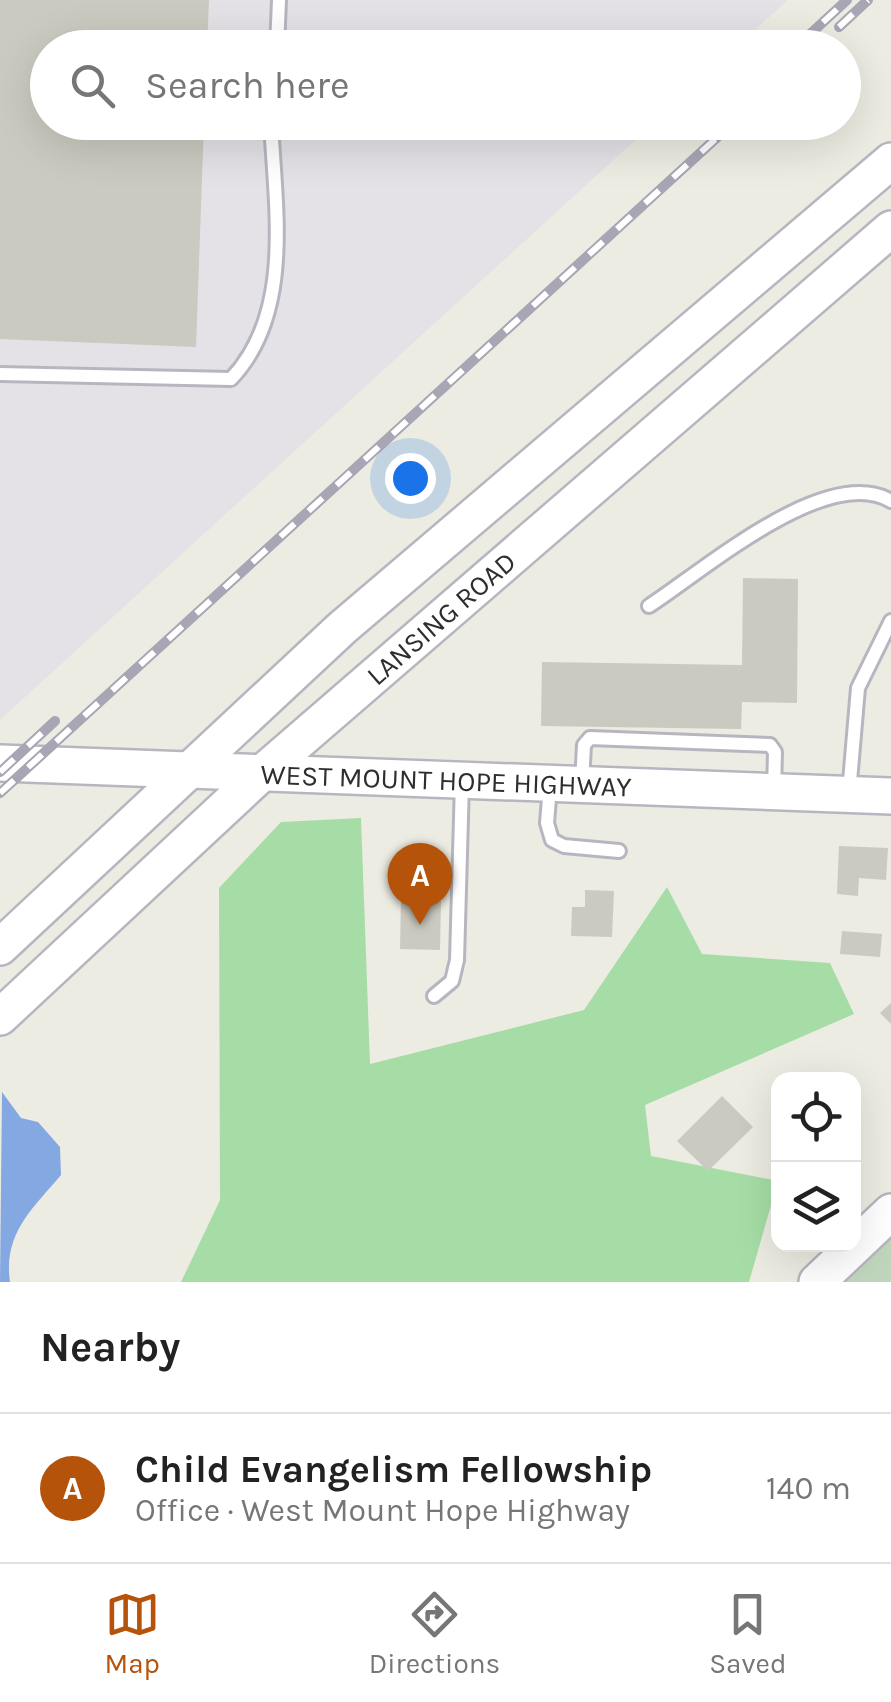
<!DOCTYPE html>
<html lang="en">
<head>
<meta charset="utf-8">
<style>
  body { margin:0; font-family:Karla,sans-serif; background:#f6f6f6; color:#222 }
  .controls { position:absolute; right:30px; bottom:30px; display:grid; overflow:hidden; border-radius:20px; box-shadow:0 10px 40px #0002 }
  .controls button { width:90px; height:90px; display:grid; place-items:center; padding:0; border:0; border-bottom:2px solid #e0e0e0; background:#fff; color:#222; font:50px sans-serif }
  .you { position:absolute; left:410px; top:478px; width:35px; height:35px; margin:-25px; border:8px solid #fff; border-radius:50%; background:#1a73e8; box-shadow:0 0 0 15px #1a73e833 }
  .badge { display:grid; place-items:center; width:65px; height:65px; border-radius:50%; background:#b45309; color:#fff; font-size:32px; font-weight:700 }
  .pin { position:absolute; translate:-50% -82px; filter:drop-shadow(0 2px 5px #0008) }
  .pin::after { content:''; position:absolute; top:52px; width:35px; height:30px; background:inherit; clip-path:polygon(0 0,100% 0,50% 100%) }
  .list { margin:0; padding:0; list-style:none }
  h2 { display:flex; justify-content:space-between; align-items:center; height:130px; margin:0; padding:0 40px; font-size:42px }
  h2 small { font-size:32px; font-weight:400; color:#767676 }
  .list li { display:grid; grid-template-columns:65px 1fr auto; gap:30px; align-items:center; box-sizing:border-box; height:150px; padding:0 40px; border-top:2px solid #e0e0e0 }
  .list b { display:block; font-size:38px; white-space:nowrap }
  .list p { margin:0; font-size:32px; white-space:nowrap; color:#767676 }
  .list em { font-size:32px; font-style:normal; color:#767676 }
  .icon { flex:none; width:55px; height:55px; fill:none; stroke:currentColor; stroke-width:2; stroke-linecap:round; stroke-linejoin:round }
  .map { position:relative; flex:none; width:891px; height:1282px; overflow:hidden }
  .search { position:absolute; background:#fff; box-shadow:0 10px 40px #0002; left:30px; right:30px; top:30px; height:110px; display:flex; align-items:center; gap:25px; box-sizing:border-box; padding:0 35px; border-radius:55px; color:#767676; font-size:38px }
  .sheet { height:280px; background:#fff }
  nav { display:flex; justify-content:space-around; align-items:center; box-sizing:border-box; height:140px; border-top:2px solid #e0e0e0; background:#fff; font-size:28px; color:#767676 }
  nav a { display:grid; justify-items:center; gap:5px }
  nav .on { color:#b45309 }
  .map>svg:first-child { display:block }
  .industrial { fill:#e5e2e7 }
  .green { fill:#a6dda6 }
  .cemetery { fill:#bfd5bc }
  .water { fill:#83a8e2 }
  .building { fill:#cacac0 }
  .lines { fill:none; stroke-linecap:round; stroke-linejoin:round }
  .lane-casing { stroke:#b7b6c0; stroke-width:18 }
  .secondary-casing { stroke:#b7b6c0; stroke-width:40 }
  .lane { stroke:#fff; stroke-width:12 }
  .secondary { stroke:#fff; stroke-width:35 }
  .rail-casing { stroke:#a8a5b5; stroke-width:10 }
  .rail { stroke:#fff; stroke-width:6; stroke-dasharray:19; stroke-linecap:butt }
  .labels { text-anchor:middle; stroke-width:9; stroke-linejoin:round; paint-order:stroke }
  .street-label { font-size:28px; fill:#2e2e2e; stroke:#fff }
</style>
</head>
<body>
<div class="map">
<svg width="891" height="1282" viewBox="0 0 891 1282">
  <rect width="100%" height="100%" fill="#edece2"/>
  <path class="industrial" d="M0 0H788L736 47 48 48V122L654 123 0 720Z"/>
  <path class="green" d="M361 818 370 1064 584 1010 667 887 702 954 830 963 854 1014 645 1105 651 1156 778 1181 749 1282H181L220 1200 219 888 281 822Z"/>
  <path class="cemetery" d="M891 1234V1282H841Z"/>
  <path class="water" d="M2 1092 21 1118 38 1122 60 1147 61 1175C32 1209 3 1234 10 1282H0Z"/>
  <g class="building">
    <path d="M0 0H209L207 48H48V122H204L196 347 0 339Z"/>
    <path d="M743 578 798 579 797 703 742 702 741 729 541 726 542 662 742 665Z"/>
    <path d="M839 846 888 848 886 880 859 878 858 896 837 894Z"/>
    <path d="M585 890 614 891 612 937 571 936 572 907H585Z"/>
    <path d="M419 895 441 901 440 950 400 949 401 899H419Z"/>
    <path d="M842 931 882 934 880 957 840 954Z"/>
    <path d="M891 1003V1024L880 1013Z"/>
    <path d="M722 1096 753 1127 708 1171 677 1141Z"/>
  </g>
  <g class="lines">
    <g class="lane-casing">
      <g id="lane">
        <path d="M277 48 279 0"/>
        <path d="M0 374 231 379C294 313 275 207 271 122"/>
        <path d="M649 606C703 571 827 463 891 501"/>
        <path d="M582 782 584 745 590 738 770 745 775 752 774 791"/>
        <path d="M550 786 547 823 552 840 564 846 619 851"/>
        <path d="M849 793 858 688 891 621"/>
        <path d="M434 996 452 981 457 960 462 782"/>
      </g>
    </g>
    <g class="secondary-casing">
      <g id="secondary">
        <path d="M0 763 891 796"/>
        <path d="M0 947 342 628 891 161"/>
        <path d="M0 1017 262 773 891 229"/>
        <path d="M817 1282 891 1212"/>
      </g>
    </g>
    <use href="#lane" class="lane"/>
    <use href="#secondary" class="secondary"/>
    <g class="rail-casing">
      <g id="rail">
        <path d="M839 27 868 0"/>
        <path d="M795 48 847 0"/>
        <path d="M0 772 55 721"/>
        <path d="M0 793 734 122"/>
      </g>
    </g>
    <use href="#rail" class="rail"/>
  </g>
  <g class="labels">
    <g class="street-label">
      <text transform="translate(441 618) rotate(-41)" y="10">LANSING ROAD</text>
      <text transform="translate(446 780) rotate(2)" y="10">WEST MOUNT HOPE HIGHWAY</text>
    </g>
  </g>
</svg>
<div class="controls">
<button><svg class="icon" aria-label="locate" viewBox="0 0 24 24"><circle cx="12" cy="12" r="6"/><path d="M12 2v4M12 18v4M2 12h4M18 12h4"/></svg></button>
<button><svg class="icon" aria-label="layers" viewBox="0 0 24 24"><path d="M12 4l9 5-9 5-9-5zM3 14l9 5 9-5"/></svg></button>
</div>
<div class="you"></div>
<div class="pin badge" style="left:420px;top:925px">A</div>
<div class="search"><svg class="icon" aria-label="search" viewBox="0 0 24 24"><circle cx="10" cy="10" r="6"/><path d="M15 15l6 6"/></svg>Search here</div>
</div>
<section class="sheet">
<h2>Nearby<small></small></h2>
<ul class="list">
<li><span class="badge">A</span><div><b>Child Evangelism Fellowship</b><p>Office · West Mount Hope Highway</p></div><em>140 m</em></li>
</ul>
</section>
<nav>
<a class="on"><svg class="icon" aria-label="map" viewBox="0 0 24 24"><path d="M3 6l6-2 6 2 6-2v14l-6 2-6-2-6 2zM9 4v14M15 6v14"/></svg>Map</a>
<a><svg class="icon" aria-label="directions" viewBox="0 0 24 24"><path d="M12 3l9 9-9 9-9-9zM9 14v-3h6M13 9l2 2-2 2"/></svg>Directions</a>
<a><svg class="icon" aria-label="saved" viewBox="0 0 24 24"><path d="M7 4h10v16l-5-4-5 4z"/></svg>Saved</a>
</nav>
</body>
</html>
